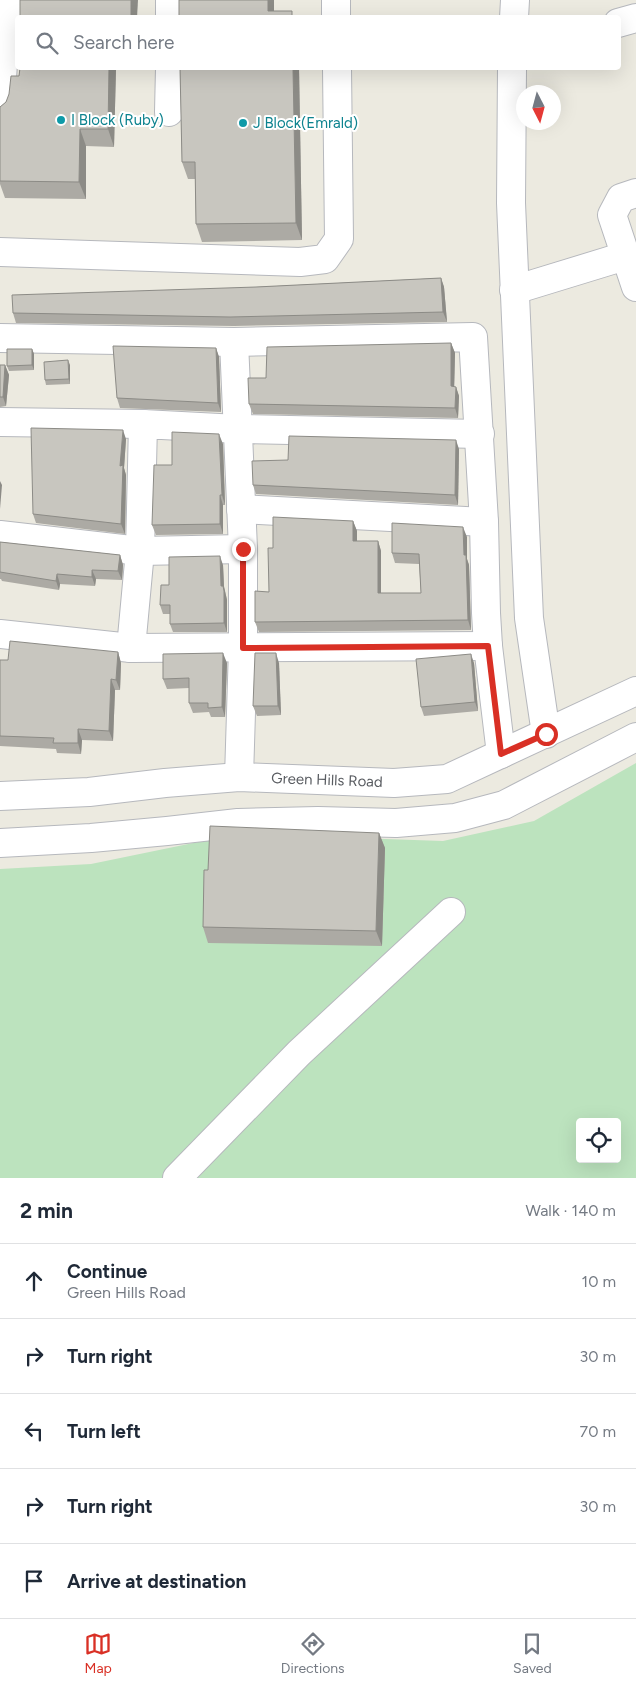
<!DOCTYPE html>
<html lang="en">
<head>
<meta charset="utf-8">
<style>
  body { margin:0; font-family:Figtree,sans-serif; background:#f2f2f3; color:#1f2937 }
  .controls { position:absolute; right:15px; bottom:15px; display:grid; overflow:hidden; border-radius:5px; box-shadow:0 5px 20px #0002 }
  .controls button { width:45px; height:45px; display:grid; place-items:center; padding:0; border:0; border-bottom:1px solid #e0e1e3; background:#fff; color:#1f2937; font:25px sans-serif }
  .compass { position:absolute; left:516px; top:85px; width:45px; height:45px; border-radius:50%; background:#fff; box-shadow:0 5px 20px #0002; rotate:174deg }
  .stop { position:absolute; width:15px; height:15px; margin:-11px; border:4px solid #d93025; border-radius:50%; background:#fff }
  .stop.end { background:#d93025; border-color:#fff; box-shadow:0 1px 5px #0008 }
  .list { margin:0; padding:0; list-style:none }
  h2 { display:flex; justify-content:space-between; align-items:center; height:65px; margin:0; padding:0 20px; font-size:21px }
  h2 small { font-size:16px; font-weight:400; color:#747a83 }
  .list li { display:grid; grid-template-columns:32px 1fr auto; gap:15px; align-items:center; box-sizing:border-box; height:75px; padding:0 20px; border-top:1px solid #e0e1e3 }
  .list b { display:block; font-size:19px; white-space:nowrap }
  .list p { margin:0; font-size:16px; white-space:nowrap; color:#747a83 }
  .list em { font-size:16px; font-style:normal; color:#747a83 }
  .icon { flex:none; width:28px; height:28px; fill:none; stroke:currentColor; stroke-width:2; stroke-linecap:round; stroke-linejoin:round }
  .map { position:relative; flex:none; width:636px; height:1178px; overflow:hidden }
  .search { position:absolute; background:#fff; box-shadow:0 5px 20px #0002; left:15px; right:15px; top:15px; height:55px; display:flex; align-items:center; gap:12px; box-sizing:border-box; padding:0 18px; border-radius:5px; color:#747a83; font-size:19px }
  .sheet { height:440px; background:#fff }
  nav { display:flex; justify-content:space-around; align-items:center; box-sizing:border-box; height:70px; border-top:1px solid #e0e1e3; background:#fff; font-size:14px; color:#747a83 }
  nav a { display:grid; justify-items:center; gap:2px }
  nav .on { color:#d93025 }
  .map>svg:first-child { display:block }
  .green { fill:#bce3be; fill-rule:evenodd }
  .lines { fill:none; stroke-linecap:round; stroke-linejoin:round }
  .minor-casing { stroke:#b6b8bd; stroke-width:30 }
  .minor { stroke:#fff; stroke-width:28 }
  .wall { fill:#acaaa4 }
  .shaded-wall { fill:#8c8b86 }
  .building { fill:#c8c6bf; stroke:#8c8b86 }
  .route { stroke:#d93025; stroke-width:6 }
  .culture-dot { fill:#0f9aa8; stroke:#fff; stroke-width:2 }
  .labels { text-anchor:middle; stroke-width:4; stroke-linejoin:round; paint-order:stroke }
  .culture-label { font-size:15px; fill:#0d838f; stroke:#fff; text-anchor:start }
  .street-label { font-size:15px; fill:#595c61; stroke:#fff }
</style>
</head>
<body>
<div class="map">
<svg width="636" height="1178" viewBox="0 0 636 1178">
  <rect width="100%" height="100%" fill="#eceae0"/>
  <path class="green" d="M636 763V1178H0V869L91 864 237 834 443 841 534 821ZM580 1122H617V1159H580Z"/>
  <g class="lines">
    <g class="minor-casing">
      <g id="minor">
        <path d="M336 0V18"/>
        <path d="M170 18V0"/>
        <path d="M514 18 515 0"/>
        <path d="M618 23 636 18"/>
        <path d="M512 68 511 203 529 618 546 734"/>
        <path d="M0 110 7 0"/>
        <path d="M169 112 170 68"/>
        <path d="M636 193 621 198 612 215 636 287"/>
        <path d="M0 252 300 262 325 259 339 239 337 68"/>
        <path d="M514 290 625 256"/>
        <path d="M0 338 234 342 473 337 484 522 486 613 488 646 501 754"/>
        <path d="M234 342 243 549V648L239 777"/>
        <path d="M0 422 143 424"/>
        <path d="M241 509 484 522"/>
        <path d="M0 535 140 551 243 549"/>
        <path d="M0 634 131 648 488 646"/>
        <path d="M131 648 140 551 143 424 238 429 480 434"/>
        <path d="M0 796 89 792 165 783 239 777 394 783 447 779 636 691"/>
        <path d="M0 843 91 838 167 831 238 823 318 821 396 823 455 818 504 805 636 737"/>
        <path d="M177 1178 299 1053 451 912"/>
      </g>
    </g>
    <use href="#minor" class="minor"/>
  </g>
  <g class="wall">
    <path d="M20 68H116L114 147 86 146V199L5 198 0 184V107L6 102 19 76Z"/>
    <path d="M180 68H299L302 240 202 242 196 224 195 179H188L182 162Z"/>
    <path d="M441 278 444 287 447 322 234 326 16 323 13 313 256 287Z"/>
    <path d="M451 343 455 353 454 387H456L459 396 458 418 253 414 249 404 266 378Z"/>
    <path d="M216 348 219 357 221 412 120 408 117 398Z"/>
    <path d="M32 349 34 354V370L9 371 7 366Z"/>
    <path d="M0 365H5L9 375 6 406 0 407Z"/>
    <path d="M70 365V384L46 385 45 380Z"/>
    <path d="M126 439 124 468 126 475 125 534 36 523 33 514Z"/>
    <path d="M223 444 225 505H223V534L156 535 152 525 172 465Z"/>
    <path d="M459 449 458 505 256 494 253 485 288 460Z"/>
    <path d="M353 521 357 531V541H378L381 551V593H421L419 564 395 563 392 553 467 537V559L469 565 471 630 259 632 255 622 269 592 273 548Z"/>
    <path d="M0 542 120 555 123 565 122 580 96 579 95 586 60 584 59 590 2 581 1 579H0Z"/>
    <path d="M223 565 224 586 227 600V632H173L170 624V614H163L160 605 169 585Z"/>
    <path d="M118 652 121 663 120 690H115L113 741 82 740 81 754 57 753 56 749 0 746V660H8Z"/>
    <path d="M227 663 225 717H211L209 712 193 713 189 703V688L167 689 163 679Z"/>
    <path d="M279 663 281 715 257 716 253 706Z"/>
    <path d="M474 663 478 711 424 716 421 707Z"/>
    <path d="M379 833 385 848 382 946 208 943 203 927 208 870Z"/>
  </g>
  <g class="shaded-wall">
    <path d="M131 0H138L137 18H131Z"/>
    <path d="M268 0H274V18L268 11Z"/>
    <path d="M109 68H116L114 147 108 129Z"/>
    <path d="M293 68H299L302 240 296 223Z"/>
    <path d="M80 129 86 146V199L79 182Z"/>
    <path d="M441 278 444 287 447 322 443 312Z"/>
    <path d="M451 343 455 353 454 396 451 386Z"/>
    <path d="M216 348 219 357 221 412 218 403Z"/>
    <path d="M32 349 34 354V370L32 365Z"/>
    <path d="M68 360 70 365V384L69 379Z"/>
    <path d="M5 365 9 375 6 406 3 397Z"/>
    <path d="M456 387 459 396 458 418 455 408Z"/>
    <path d="M123 430 126 439 124 468 126 475 125 534 121 524 120 466Z"/>
    <path d="M219 434 223 444 225 505 222 495Z"/>
    <path d="M456 440 459 449 458 505 455 495Z"/>
    <path d="M0 481 2 485 0 509Z"/>
    <path d="M220 495 223 505V534L220 524Z"/>
    <path d="M353 521 357 531V551L353 541Z"/>
    <path d="M463 527 467 537V559L469 565 471 630 468 620 464 555Z"/>
    <path d="M378 541 381 551V603L378 593Z"/>
    <path d="M120 555 123 565 122 580 118 571Z"/>
    <path d="M220 556 223 565 224 587 227 600V632L224 623 221 586Z"/>
    <path d="M92 570 96 579 95 586 92 577Z"/>
    <path d="M57 574 60 584 59 590 56 581Z"/>
    <path d="M118 652 121 663 120 690 116 680Z"/>
    <path d="M223 653 227 663 225 717 222 707Z"/>
    <path d="M276 653 279 663 281 715 278 706Z"/>
    <path d="M471 654 474 663 478 711 475 702Z"/>
    <path d="M111 679 115 690 113 741 109 731Z"/>
    <path d="M78 729 82 740 81 754 78 743Z"/>
    <path d="M379 833 385 848 382 946 376 931Z"/>
  </g>
  <g class="building">
    <rect x="20" y="0" width="111" height="18"/>
    <path d="M179 0H268V11H292V18H179Z"/>
    <path d="M20 68H109L108 129H80L79 182 0 181V107L6 102 9 94 11 76H19Z"/>
    <path d="M180 68H293L296 223 196 224 195 162H182Z"/>
    <path d="M441 278 443 312 230 317 13 313 12 295 256 287Z"/>
    <path d="M451 343V386L456 387 455 408 249 404 248 378H266L267 347Z"/>
    <path d="M113 346 216 348 218 403 117 398Z"/>
    <path d="M7 349H32V365L7 366Z"/>
    <path d="M68 360 69 379 45 380 44 362Z"/>
    <path d="M0 365H5L3 397H0Z"/>
    <path d="M31 428 123 430 120 466 123 465 121 524 33 514Z"/>
    <path d="M172 432 219 434 222 495H220V524L152 525 154 465H172Z"/>
    <path d="M289 436 456 440 455 495 253 485 252 461 288 460Z"/>
    <path d="M273 517 353 521V541H378V593H421L419 554 392 553V523L463 527 464 555H466L468 620 255 622V591L269 592 268 548H273Z"/>
    <path d="M0 542 120 555 118 571 92 570V577L57 574 56 581 0 572Z"/>
    <path d="M220 556 221 586H223L224 591V623L170 624V605H160L161 585H169V557Z"/>
    <path d="M10 641 118 652 116 680 111 679 109 731 78 729V743H53L54 738 0 736V660H8Z"/>
    <path d="M223 653 222 707 208 708V703H189V678L163 679V654Z"/>
    <path d="M255 653H276L278 706H253Z"/>
    <path d="M471 654 475 702 421 707 416 659Z"/>
    <path d="M210 826 379 833 376 931 203 927 204 870H208Z"/>
  </g>
  <g class="lines">
    <path class="route" d="M243 549V648L488 646 501 754 546 734"/>
  </g>
  <g class="culture-dot">
    <circle cx="61" cy="120" r="5"/>
    <circle cx="243" cy="123" r="5"/>
  </g>
  <g class="labels">
    <g class="culture-label">
      <text x="71" y="125">I Block (Ruby)</text>
      <text x="253" y="128">J Block(Emrald)</text>
    </g>
    <g class="street-label">
      <text transform="translate(327 780) rotate(2)" y="5">Green Hills Road</text>
    </g>
  </g>
</svg>
<div class="controls">
<button><svg class="icon" aria-label="locate" viewBox="0 0 24 24"><circle cx="12" cy="12" r="6"/><path d="M12 2v4M12 18v4M2 12h4M18 12h4"/></svg></button>
</div>
<svg class="compass" viewBox="-18 -18 36 36"><path d="M0-13l5 13h-10z" fill="#e53935"/><path d="M0 13l5-13h-10z" fill="#747a83"/></svg>
<div class="stop" style="left:546px;top:734px"></div>
<div class="stop end" style="left:243px;top:549px"></div>
<div class="search"><svg class="icon" aria-label="search" viewBox="0 0 24 24"><circle cx="10" cy="10" r="6"/><path d="M15 15l6 6"/></svg>Search here</div>
</div>
<section class="sheet">
<h2>2 min<small>Walk · 140 m</small></h2>
<ul class="list">
<li><svg class="icon" aria-label="ahead" viewBox="0 0 24 24"><path d="M12 20V5M6 11l6-6 6 6"/></svg><div><b>Continue</b><p>Green Hills Road</p></div><em>10 m</em></li>
<li><svg class="icon" aria-label="right" viewBox="0 0 24 24"><path d="M7 20v-9h11M14 6l5 5-5 5"/></svg><div><b>Turn right</b></div><em>30 m</em></li>
<li><svg class="icon" aria-label="left" viewBox="0 0 24 24"><path d="M17 20v-9H6M10 6l-5 5 5 5"/></svg><div><b>Turn left</b></div><em>70 m</em></li>
<li><svg class="icon" aria-label="right" viewBox="0 0 24 24"><path d="M7 20v-9h11M14 6l5 5-5 5"/></svg><div><b>Turn right</b></div><em>30 m</em></li>
<li><svg class="icon" aria-label="arrive" viewBox="0 0 24 24"><path d="M6 21V4h12l-3 4 3 4H6"/></svg><div><b>Arrive at destination</b></div></li>
</ul>
</section>
<nav>
<a class="on"><svg class="icon" aria-label="map" viewBox="0 0 24 24"><path d="M3 6l6-2 6 2 6-2v14l-6 2-6-2-6 2zM9 4v14M15 6v14"/></svg>Map</a>
<a><svg class="icon" aria-label="directions" viewBox="0 0 24 24"><path d="M12 3l9 9-9 9-9-9zM9 14v-3h6M13 9l2 2-2 2"/></svg>Directions</a>
<a><svg class="icon" aria-label="saved" viewBox="0 0 24 24"><path d="M7 4h10v16l-5-4-5 4z"/></svg>Saved</a>
</nav>
</body>
</html>
